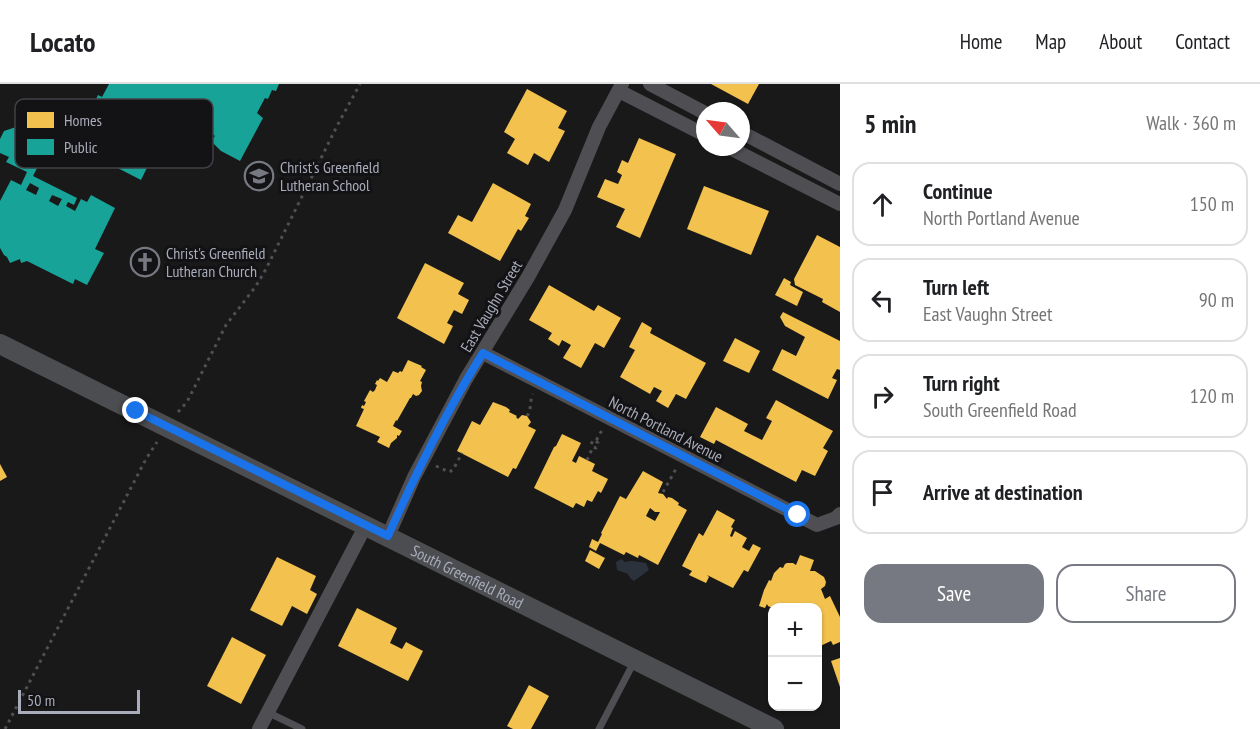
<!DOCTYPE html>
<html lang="en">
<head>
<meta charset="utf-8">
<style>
  body { margin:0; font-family:"PT Sans Narrow",sans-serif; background:#f2f2f2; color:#202124 }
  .controls { position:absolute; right:18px; bottom:18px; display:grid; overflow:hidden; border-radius:12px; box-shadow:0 2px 4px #0004 }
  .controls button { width:54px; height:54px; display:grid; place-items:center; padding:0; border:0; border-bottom:2px solid #e0e0e0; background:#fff; color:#202124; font:30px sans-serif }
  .compass { position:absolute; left:696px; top:18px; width:54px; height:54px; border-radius:50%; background:#fff; box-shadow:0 2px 4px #0004; rotate:298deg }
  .scale { position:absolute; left:18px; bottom:15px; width:122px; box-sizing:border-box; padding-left:6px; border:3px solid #a9acba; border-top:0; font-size:16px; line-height:21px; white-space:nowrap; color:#a9acba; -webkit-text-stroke:4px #131215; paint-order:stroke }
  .stop { position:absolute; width:18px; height:18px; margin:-14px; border:4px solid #1a73e8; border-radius:50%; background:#fff }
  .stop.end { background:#1a73e8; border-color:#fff; box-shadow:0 2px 6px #0008 }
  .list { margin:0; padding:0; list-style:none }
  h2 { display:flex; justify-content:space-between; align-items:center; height:78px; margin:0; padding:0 24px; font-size:26px }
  h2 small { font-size:20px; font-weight:400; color:#757577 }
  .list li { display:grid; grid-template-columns:39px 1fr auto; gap:18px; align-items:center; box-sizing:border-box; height:84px; margin:0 12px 12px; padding:0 12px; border:2px solid #e0e0e0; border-radius:18px }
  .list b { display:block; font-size:22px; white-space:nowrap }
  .list p { margin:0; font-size:20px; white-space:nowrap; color:#757577 }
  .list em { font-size:20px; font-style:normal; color:#757577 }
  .actions { display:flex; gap:12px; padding:18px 24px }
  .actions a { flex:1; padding:14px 0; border:2px solid #777982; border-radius:18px; text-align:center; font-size:21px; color:#777982 }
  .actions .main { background:#777982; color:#fff }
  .icon { flex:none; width:33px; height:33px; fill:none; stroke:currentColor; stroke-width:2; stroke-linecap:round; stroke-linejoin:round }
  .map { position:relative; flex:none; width:840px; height:645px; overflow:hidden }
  header { display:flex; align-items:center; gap:36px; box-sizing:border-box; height:84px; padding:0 30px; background:#fff; border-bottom:2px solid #e0e0e0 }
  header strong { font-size:28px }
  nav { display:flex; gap:33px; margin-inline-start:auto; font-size:21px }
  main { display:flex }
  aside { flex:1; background:#fff }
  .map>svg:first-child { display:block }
  .water { fill:#2b323c }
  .homes { fill:#f2c14e; fill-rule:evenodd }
  .public { fill:#17a398; fill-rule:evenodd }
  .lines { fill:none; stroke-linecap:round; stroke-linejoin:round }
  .path { stroke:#4f4f54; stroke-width:3; stroke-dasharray:3 4.5; stroke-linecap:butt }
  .lane { stroke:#4e4e53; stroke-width:7 }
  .street { stroke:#4e4e53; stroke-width:14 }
  .secondary { stroke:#4c4d51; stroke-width:20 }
  .route { stroke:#1a73e8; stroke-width:8 }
  .labels { text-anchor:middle; stroke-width:6; stroke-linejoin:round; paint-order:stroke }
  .poi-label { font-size:16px; fill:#a9acba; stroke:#131215; text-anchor:start }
  .street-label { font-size:16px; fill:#a9acba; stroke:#131215 }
  .key { fill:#131215; stroke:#404047; stroke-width:1.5 }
  .key-label { font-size:16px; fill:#a9acba }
</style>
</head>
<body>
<header>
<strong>Locato</strong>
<nav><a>Home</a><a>Map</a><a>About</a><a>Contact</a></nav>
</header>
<main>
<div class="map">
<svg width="840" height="645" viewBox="0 0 840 645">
  <rect width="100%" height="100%" fill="#191919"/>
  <path class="water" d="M621 475 625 478 629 477C636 477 640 478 646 479L649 486 634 497 630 494 628 490 617 486 616 478Z"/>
  <g class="homes">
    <path d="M711 0H759L748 20Z"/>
    <path d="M527 5 567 27 558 44 565 47 549 78 534 69 528 81 507 69 515 55 504 48Z"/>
    <path d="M639 54 676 70 640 154 616 143 625 125 597 113 605 95 618 100 622 91 617 88 622 76 628 79Z"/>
    <path d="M493 99 531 120 525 132 529 134 521 147 518 145 500 177 448 149 458 131 472 138Z"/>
    <path d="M704 102 769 127 751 171 687 145Z"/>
    <path d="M817 151 840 163V228L822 218 823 215 795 201 794 195Z"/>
    <path d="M425 179 464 199 458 210 469 216 462 230 454 226 447 239 453 242 444 260 397 234Z"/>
    <path d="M784 194 791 198 790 201 803 208 797 222 775 211Z"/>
    <path d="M549 201 594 227 598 221 621 234 604 264 595 259 581 284 563 274 571 261 562 256 559 262 548 255 552 249 529 236Z"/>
    <path d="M783 228 840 257V286L837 285 832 294 837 296 828 315 772 286 782 265 796 272 805 253 785 242 780 233Z"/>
    <path d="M642 238 652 244 650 249 706 279 686 315 676 310 668 324 656 317 662 307 654 303 650 310 620 293 635 266 629 263Z"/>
    <path d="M735 254 760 267 749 289 723 277Z"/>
    <path d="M408 276 422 282 421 283 426 286 420 297 422 298 421 302 422 307 419 311 416 312 413 310 411 314H410L397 337 396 336 393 342 402 347 399 352 397 351V354L391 359 389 364 377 358 380 353 356 342 364 325 361 324 362 321 364 322 366 318 364 317 370 306 373 308 375 306 377 301 375 300 377 296 378 297 380 294 387 298 393 287 398 289 400 287 402 288Z"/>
    <path d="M776 316 833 347 823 364 828 367 815 392 802 386 796 398 716 356 714 360 700 353 716 323 748 340 744 347 762 356 772 337 766 334Z"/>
    <path d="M493 318 506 323 510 326 509 328 517 332 516 333 518 335 522 331 527 332 531 338 528 342 536 346 516 385 513 384 508 393 457 367 472 337 480 341Z"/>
    <path d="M562 350 581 359 572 377 576 379 579 372 595 380 592 387 608 395 601 409 598 407 592 418 587 416 584 423 576 419 573 424 534 404 554 363 556 362Z"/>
    <path d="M0 380 7 393 0 397Z"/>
    <path d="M643 387 663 398 658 409 663 410 667 415 668 413 672 414 679 419 678 421 687 426 658 481 639 471 638 474 626 468 624 471 600 459 596 467 589 463 592 455 598 458 602 450 601 449 620 412 626 415ZM650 424 655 428H660L655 437 646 432Z"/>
    <path d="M717 426 735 436 731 443 733 444 730 452 732 453 735 447 747 454 742 463 749 467 753 460 761 464 748 488 744 486 733 504 707 491 709 493 706 499 689 491 692 487 682 482 699 449 703 452Z"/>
    <path d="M590 466 605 474 599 485 585 477Z"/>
    <path d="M800 471 814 476 810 487H815L824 493 826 498 825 502 821 505 825 515 830 512 840 533V558L833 561 831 557 818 563V524H788L783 522 779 524H772L768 522 767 520 765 524 759 522 764 506 769 496 771 497 774 489 780 483 783 484 785 480 787 479H793L796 481Z"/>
    <path d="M277 473 316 492 310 506 317 510 307 530 292 522 282 542 250 526Z"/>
    <path d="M357 524 397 544 390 559 402 565 406 558 423 567 408 597 338 562Z"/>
    <path d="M232 553 266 571 241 620 207 602Z"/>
    <path d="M840 574V603L831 577Z"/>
    <path d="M529 601 549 612 531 645H513L507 642Z"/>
  </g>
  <path class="public" d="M109 0H279L276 7 272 6 268 15 265 14 257 29 263 34 240 77 221 67 211 57 215 52 205 43 211 38 207 35 203 38 199 32 187 37 184 27 183 17 179 18 141 96 104 77 103 75 98 77 90 57 59 41 33 92 77 114 74 121 68 118 66 122 75 127 81 115 87 118 91 111 115 124 95 165 104 169 87 201 75 195 73 200 27 177 21 179 20 175 10 179 7 173 4 171 0 164V117L11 96 21 101 27 88 6 78 9 73 0 69V55L4 47 31 38 36 29 52 36 55 31 82 44 98 11 102 13ZM30 99 39 104 36 111 26 106ZM52 111 62 115 58 122 49 117Z"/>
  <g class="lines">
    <g class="path">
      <path d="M178 328 187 318 226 241 256 202 266 185 337 42 360 0"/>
      <path d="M527 332C532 325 529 318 533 310"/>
      <path d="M596 357 598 359 596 364 593 363 591 360 593 357H596L602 346"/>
      <path d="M587 376 593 363"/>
      <path d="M436 382 449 388 453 386 462 369"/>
      <path d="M663 408 677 383"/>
      <path d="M5 645 146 375 157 358"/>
    </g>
    <g class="lane">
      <path d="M267 628 302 645"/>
      <path d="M599 645 634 578"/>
    </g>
    <g class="street">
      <path d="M650 0 705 29"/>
      <path d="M619 7 705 51"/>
      <path d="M741 48 840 100"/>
      <path d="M728 63 840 120"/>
      <path d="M483 269 817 441 836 434 840 430"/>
      <path d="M388 452 414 393 466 295 528 193 565 126 599 43 622 0"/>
      <path d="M259 645 366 441"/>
    </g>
    <path class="secondary" id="s1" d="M0 260 774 645"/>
  </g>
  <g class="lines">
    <path class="route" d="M136 327 388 452C416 389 446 327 483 269L798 431"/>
  </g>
  <defs>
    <g id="school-ring" transform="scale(1.5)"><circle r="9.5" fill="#131215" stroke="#777982" stroke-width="1.5"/><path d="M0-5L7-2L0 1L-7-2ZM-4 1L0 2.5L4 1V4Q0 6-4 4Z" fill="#777982"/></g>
    <g id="church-ring" transform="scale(1.5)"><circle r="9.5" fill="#131215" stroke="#777982" stroke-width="1.5"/><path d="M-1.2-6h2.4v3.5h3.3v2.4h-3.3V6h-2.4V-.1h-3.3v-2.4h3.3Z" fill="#777982"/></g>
  </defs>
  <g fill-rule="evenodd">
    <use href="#school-ring" x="259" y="92"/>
    <use href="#church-ring" x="145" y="178"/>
  </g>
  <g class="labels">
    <g class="poi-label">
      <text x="280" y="89">Christ's Greenfield<tspan x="280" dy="18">Lutheran School</tspan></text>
      <text x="166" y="175">Christ's Greenfield<tspan x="166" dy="18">Lutheran Church</tspan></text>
    </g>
    <g class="street-label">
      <text transform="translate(491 222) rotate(-59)" y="6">East Vaughn Street</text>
      <text transform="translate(666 345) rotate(27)" y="6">North Portland Avenue</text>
      <text dy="6" stroke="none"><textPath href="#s1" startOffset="522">South Greenfield Road</textPath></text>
    </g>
  </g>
  <rect x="15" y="15" width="198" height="69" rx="9" class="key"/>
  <rect x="27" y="28" width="27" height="16" fill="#f2c14e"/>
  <rect x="27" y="55" width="27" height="16" fill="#17a398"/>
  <g class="key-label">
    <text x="64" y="42">Homes</text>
    <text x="64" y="69">Public</text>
  </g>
</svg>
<div class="controls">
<button>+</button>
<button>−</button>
</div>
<svg class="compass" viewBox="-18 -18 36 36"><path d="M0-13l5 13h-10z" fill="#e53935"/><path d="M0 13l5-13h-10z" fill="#757577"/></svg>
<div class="scale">50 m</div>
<div class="stop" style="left:798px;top:431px"></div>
<div class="stop end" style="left:136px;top:327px"></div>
</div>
<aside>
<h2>5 min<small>Walk · 360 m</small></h2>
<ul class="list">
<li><svg class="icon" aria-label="ahead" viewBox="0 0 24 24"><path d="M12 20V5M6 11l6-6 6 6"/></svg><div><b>Continue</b><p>North Portland Avenue</p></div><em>150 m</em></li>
<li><svg class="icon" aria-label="left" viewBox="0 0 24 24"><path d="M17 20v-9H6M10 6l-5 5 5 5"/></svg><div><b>Turn left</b><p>East Vaughn Street</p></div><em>90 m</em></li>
<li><svg class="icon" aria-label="right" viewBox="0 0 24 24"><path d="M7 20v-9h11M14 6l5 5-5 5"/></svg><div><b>Turn right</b><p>South Greenfield Road</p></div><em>120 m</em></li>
<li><svg class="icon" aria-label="arrive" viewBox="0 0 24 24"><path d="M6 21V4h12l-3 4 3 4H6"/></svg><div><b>Arrive at destination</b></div></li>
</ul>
<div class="actions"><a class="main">Save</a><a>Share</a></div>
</aside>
</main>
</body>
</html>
